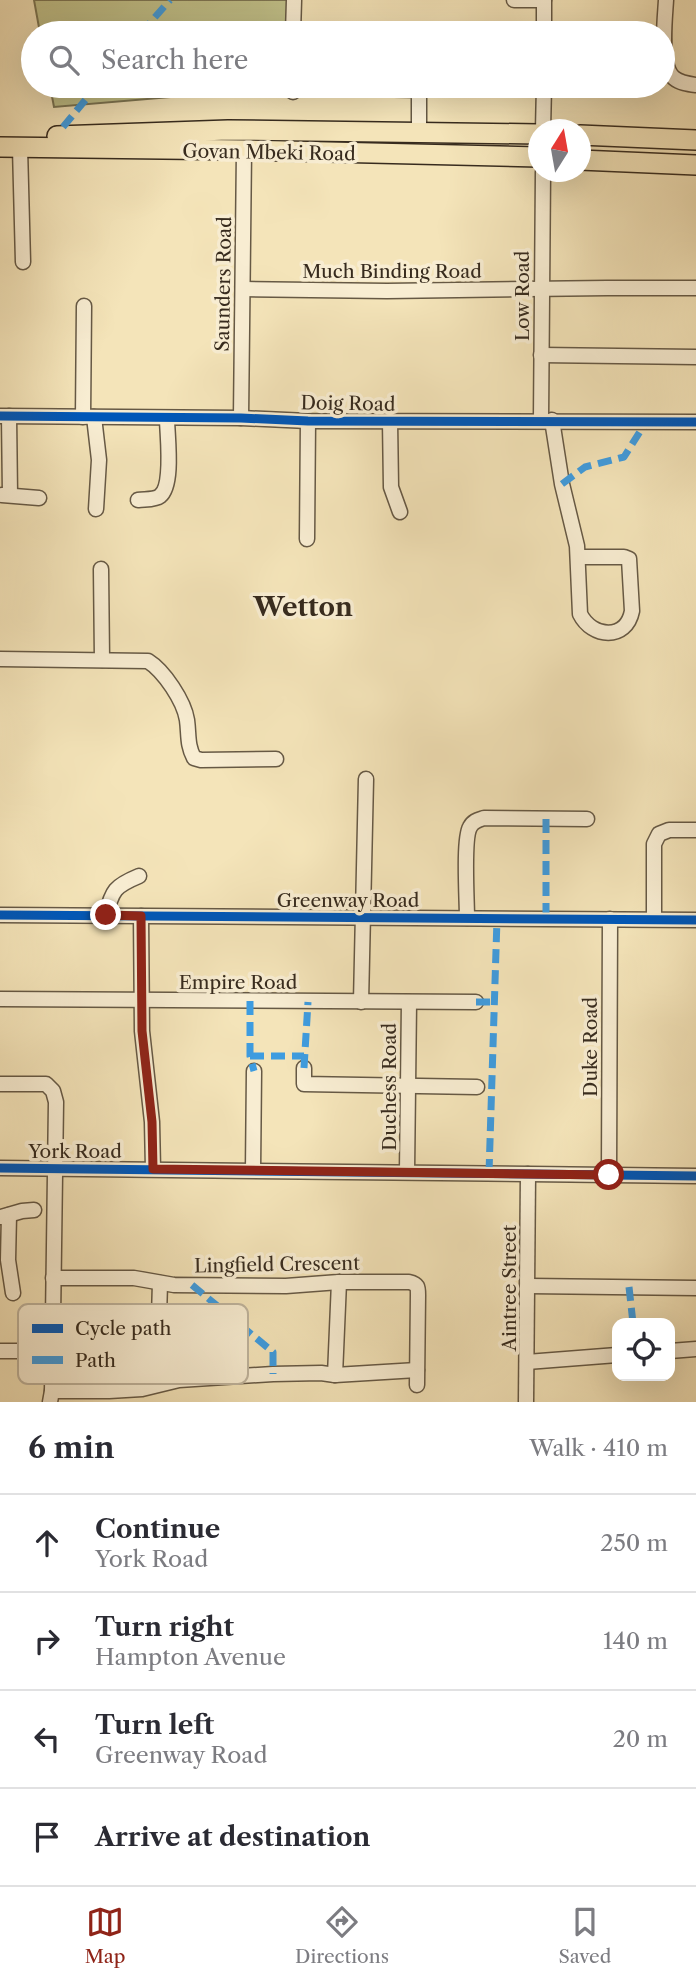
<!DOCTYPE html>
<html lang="en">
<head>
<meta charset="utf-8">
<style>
  body { margin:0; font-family:"Libre Caslon Text",serif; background:#f2f2f3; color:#2b2b33 }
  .controls { position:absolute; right:21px; bottom:21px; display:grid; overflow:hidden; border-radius:14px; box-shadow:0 7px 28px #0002 }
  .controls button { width:63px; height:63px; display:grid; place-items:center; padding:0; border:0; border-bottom:2px solid #e1e1e2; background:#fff; color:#2b2b33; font:35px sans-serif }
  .compass { position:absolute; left:528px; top:119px; width:63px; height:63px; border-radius:50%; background:#fff; box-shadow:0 7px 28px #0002; rotate:11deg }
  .stop { position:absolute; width:21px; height:21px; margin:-16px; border:5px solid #8f2418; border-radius:50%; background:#fff }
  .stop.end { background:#8f2418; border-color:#fff; box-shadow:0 2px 7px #0008 }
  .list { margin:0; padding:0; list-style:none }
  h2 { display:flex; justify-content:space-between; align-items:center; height:91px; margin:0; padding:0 28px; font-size:30px }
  h2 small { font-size:23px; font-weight:400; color:#7c7c81 }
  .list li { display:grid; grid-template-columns:46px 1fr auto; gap:21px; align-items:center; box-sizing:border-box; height:98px; padding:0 28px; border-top:2px solid #e1e1e2 }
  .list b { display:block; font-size:26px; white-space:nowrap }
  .list p { margin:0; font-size:23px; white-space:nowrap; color:#7c7c81 }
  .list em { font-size:23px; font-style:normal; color:#7c7c81 }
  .icon { flex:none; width:38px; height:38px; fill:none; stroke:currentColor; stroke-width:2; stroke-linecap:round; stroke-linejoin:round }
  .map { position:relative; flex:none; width:696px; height:1402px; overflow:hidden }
  .search { position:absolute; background:#fff; box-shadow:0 7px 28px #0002; left:21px; right:21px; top:21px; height:77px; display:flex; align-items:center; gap:18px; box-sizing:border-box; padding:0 24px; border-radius:38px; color:#7c7c81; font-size:26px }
  .sheet { height:483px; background:#fff }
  nav { display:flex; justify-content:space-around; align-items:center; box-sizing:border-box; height:98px; border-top:2px solid #e1e1e2; background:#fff; font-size:19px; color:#7c7c81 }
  nav a { display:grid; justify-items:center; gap:4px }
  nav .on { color:#8f2418 }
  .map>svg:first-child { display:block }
  .green { fill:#c1c28b; stroke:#7c7654; stroke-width:2 }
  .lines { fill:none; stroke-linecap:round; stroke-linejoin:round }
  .minor-casing { stroke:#665945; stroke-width:17 }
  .major-casing { stroke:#372b1e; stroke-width:22 }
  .minor { stroke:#f8edd2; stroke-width:14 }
  .major { stroke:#f4e4b9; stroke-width:19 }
  .quiet { stroke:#3e9ce0; stroke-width:7; stroke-dasharray:14 7; stroke-linecap:butt }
  .cycleway-casing { stroke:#f8edd2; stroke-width:13 }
  .cycleway { stroke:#0057b8; stroke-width:9 }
  .route { stroke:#8f2418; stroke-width:9 }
  .labels { text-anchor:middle; stroke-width:7; stroke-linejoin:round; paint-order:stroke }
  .street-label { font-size:19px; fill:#372b1e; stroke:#f8edd2 }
  .district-label { font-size:26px; font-weight:bold; fill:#372b1e; stroke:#f8edd2 }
  .key { fill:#f8edd2; stroke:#beb39c; stroke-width:2 }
  .key-label { font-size:19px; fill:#372b1e }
</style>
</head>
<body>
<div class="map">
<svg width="696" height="1402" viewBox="0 0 696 1402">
  <rect width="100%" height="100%" fill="#f4e4b9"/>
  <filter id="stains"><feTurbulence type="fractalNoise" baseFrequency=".00286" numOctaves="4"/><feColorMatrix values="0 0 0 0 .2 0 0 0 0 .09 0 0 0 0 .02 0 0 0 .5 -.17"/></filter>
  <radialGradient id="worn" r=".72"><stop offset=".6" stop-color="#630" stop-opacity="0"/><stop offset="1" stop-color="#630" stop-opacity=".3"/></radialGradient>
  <g class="green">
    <path d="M34 0H299L300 33H40Z"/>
    <path d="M50 86H301L54 107Z"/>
  </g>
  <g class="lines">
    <g class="minor-casing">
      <g id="minor">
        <path d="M514 0H544"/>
        <path d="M544 0V33"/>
        <path d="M666 0C665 19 659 66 674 78 680 83 688 84 696 85"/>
        <path d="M293 33 294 0"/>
        <path d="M368 89 419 90V132"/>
        <path d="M293 92V86"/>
        <path d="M543 130 544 86"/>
        <path d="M20 148 23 262"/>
        <path d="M243 289 387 291 607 288H696"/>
        <path d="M541 355 696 357"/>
        <path d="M0 416 241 418 308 421 696 422"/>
        <path d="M9 416 10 495"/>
        <path d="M83 417 84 306"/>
        <path d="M94 417 99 460 96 509"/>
        <path d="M241 418 244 150"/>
        <path d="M541 420 543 172"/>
        <path d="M552 420 562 484 577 546 580 614C592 638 626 641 632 611L629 559 624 557H579"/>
        <path d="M390 421 391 487 400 512"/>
        <path d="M2 495 39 498"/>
        <path d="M138 500C145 499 155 500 160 496 174 485 167 435 167 418"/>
        <path d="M307 539 308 421"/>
        <path d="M101 569 102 660"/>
        <path d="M0 659 148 661C164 671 184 701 187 720 189 735 187 745 194 758L201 760 276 759"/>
        <path d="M0 915 696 920"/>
        <path d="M106 915C112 890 115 886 139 876"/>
        <path d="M141 916 142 1031 152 1122 153 1169"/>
        <path d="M467 918C467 900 463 839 470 827 473 821 478 820 484 818L587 819"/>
        <path d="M654 919V844L659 834 669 830H696"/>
        <path d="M0 999 476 1002"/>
        <path d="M361 1002 366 779"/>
        <path d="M304 1068V1084L477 1087"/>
        <path d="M0 1084H46L53 1091 56 1102 52 1391 50 1402"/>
        <path d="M0 1168 696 1176"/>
        <path d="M253 1170 254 1071"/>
        <path d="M407 1172 409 1002"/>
        <path d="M609 1175 610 919"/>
        <path d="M9 1215 8 1260 13 1293"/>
        <path d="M1 1217 22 1211 34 1210"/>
        <path d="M53 1278H134L174 1285 286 1286 339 1282H409C418 1284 418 1287 418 1295L417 1385"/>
        <path d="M529 1286 696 1288"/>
        <path d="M0 1351H52"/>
        <path d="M670 1351 696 1349"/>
        <path d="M527 1362 617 1355"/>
        <path d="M335 1375 339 1282"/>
        <path d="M157 1384 160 1283"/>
        <path d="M52 1391H109L142 1389 179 1380 273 1374 321 1373 335 1375 417 1370"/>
        <path d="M526 1402 528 1174"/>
      </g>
    </g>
    <g class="major-casing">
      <g id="major">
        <path d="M580 135 696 140"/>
        <path d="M57 136 228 130 538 134"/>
        <path d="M0 147 244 150 538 157"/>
        <path d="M580 160 696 165"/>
      </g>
    </g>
    <use href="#minor" class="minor"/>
    <use href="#major" class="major"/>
    <g class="quiet">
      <path d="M141 33 170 0"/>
      <path d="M63 127 97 86"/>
      <path d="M562 484 585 467 624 457 646 422"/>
      <path d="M546 819V919"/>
      <path d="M250 1001V1056L254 1071"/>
      <path d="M476 1002H495"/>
      <path d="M250 1056H304"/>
      <path d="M304 1068 308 1002"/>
      <path d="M489 1173 497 919"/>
      <path d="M192 1285 273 1352V1374"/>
      <path d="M629 1287 633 1323"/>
    </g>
    <g class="cycleway-casing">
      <g id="cycleway">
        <path d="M0 416 241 418 308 421 696 422"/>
        <path d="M0 915 696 920"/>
        <path d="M0 1168 696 1176"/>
      </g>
    </g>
    <use href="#cycleway" class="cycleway"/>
  </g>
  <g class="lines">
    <path class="route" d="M106 915 141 916 142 1031 152 1122 153 1169 609 1175"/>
  </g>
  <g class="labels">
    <g class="street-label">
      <text transform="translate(269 152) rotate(1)" y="7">Govan Mbeki Road</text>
      <text x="392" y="278">Much Binding Road</text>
      <text transform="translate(223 284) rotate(-89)" y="7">Saunders Road</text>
      <text transform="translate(522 296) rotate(-90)" y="7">Low Road</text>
      <text transform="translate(348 403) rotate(1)" y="7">Doig Road</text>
      <text x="348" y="907">Greenway Road</text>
      <text x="238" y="989">Empire Road</text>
      <text transform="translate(590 1047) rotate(-90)" y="7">Duke Road</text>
      <text transform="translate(389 1087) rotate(-90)" y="7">Duchess Road</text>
      <text x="75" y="1158">York Road</text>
      <text transform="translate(277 1264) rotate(-1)" y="7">Lingfield Crescent</text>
      <text transform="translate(509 1288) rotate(-90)" y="7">Aintree Street</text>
    </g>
    <g class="district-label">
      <text x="303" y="616">Wetton</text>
    </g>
  </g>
  <rect x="18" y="1304" width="230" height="80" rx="10" class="key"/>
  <rect x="32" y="1324" width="31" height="9" fill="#0057b8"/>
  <rect x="32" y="1356" width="31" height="8" fill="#3e9ce0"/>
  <g class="key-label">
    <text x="75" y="1335">Cycle path</text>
    <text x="75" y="1367">Path</text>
  </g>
  <rect width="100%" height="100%" filter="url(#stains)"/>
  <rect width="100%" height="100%" fill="url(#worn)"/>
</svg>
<div class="controls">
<button><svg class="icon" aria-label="locate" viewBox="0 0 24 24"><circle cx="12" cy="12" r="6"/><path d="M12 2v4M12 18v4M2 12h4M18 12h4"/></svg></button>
</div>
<svg class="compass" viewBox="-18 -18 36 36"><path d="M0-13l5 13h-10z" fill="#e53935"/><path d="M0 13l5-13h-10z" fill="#7c7c81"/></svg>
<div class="stop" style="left:609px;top:1175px"></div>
<div class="stop end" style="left:106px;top:915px"></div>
<div class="search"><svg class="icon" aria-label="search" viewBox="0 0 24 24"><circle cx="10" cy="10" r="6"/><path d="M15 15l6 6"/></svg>Search here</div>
</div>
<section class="sheet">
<h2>6 min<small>Walk · 410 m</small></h2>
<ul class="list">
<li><svg class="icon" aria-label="ahead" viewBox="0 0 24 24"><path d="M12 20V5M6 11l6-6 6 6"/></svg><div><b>Continue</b><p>York Road</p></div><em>250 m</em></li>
<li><svg class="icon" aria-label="right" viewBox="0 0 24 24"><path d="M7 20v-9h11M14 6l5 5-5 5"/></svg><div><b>Turn right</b><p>Hampton Avenue</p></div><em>140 m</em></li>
<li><svg class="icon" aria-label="left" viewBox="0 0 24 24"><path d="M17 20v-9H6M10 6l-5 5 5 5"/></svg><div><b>Turn left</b><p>Greenway Road</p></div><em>20 m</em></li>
<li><svg class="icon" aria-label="arrive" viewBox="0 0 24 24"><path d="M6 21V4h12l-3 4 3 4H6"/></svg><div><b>Arrive at destination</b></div></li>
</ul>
</section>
<nav>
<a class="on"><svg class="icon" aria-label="map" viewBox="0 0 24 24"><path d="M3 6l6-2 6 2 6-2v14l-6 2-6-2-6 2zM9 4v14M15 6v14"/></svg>Map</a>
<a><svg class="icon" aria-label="directions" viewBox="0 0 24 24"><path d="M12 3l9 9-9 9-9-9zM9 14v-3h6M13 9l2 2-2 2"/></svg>Directions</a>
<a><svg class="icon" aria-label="saved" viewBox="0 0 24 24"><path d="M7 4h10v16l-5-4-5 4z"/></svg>Saved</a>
</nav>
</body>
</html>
